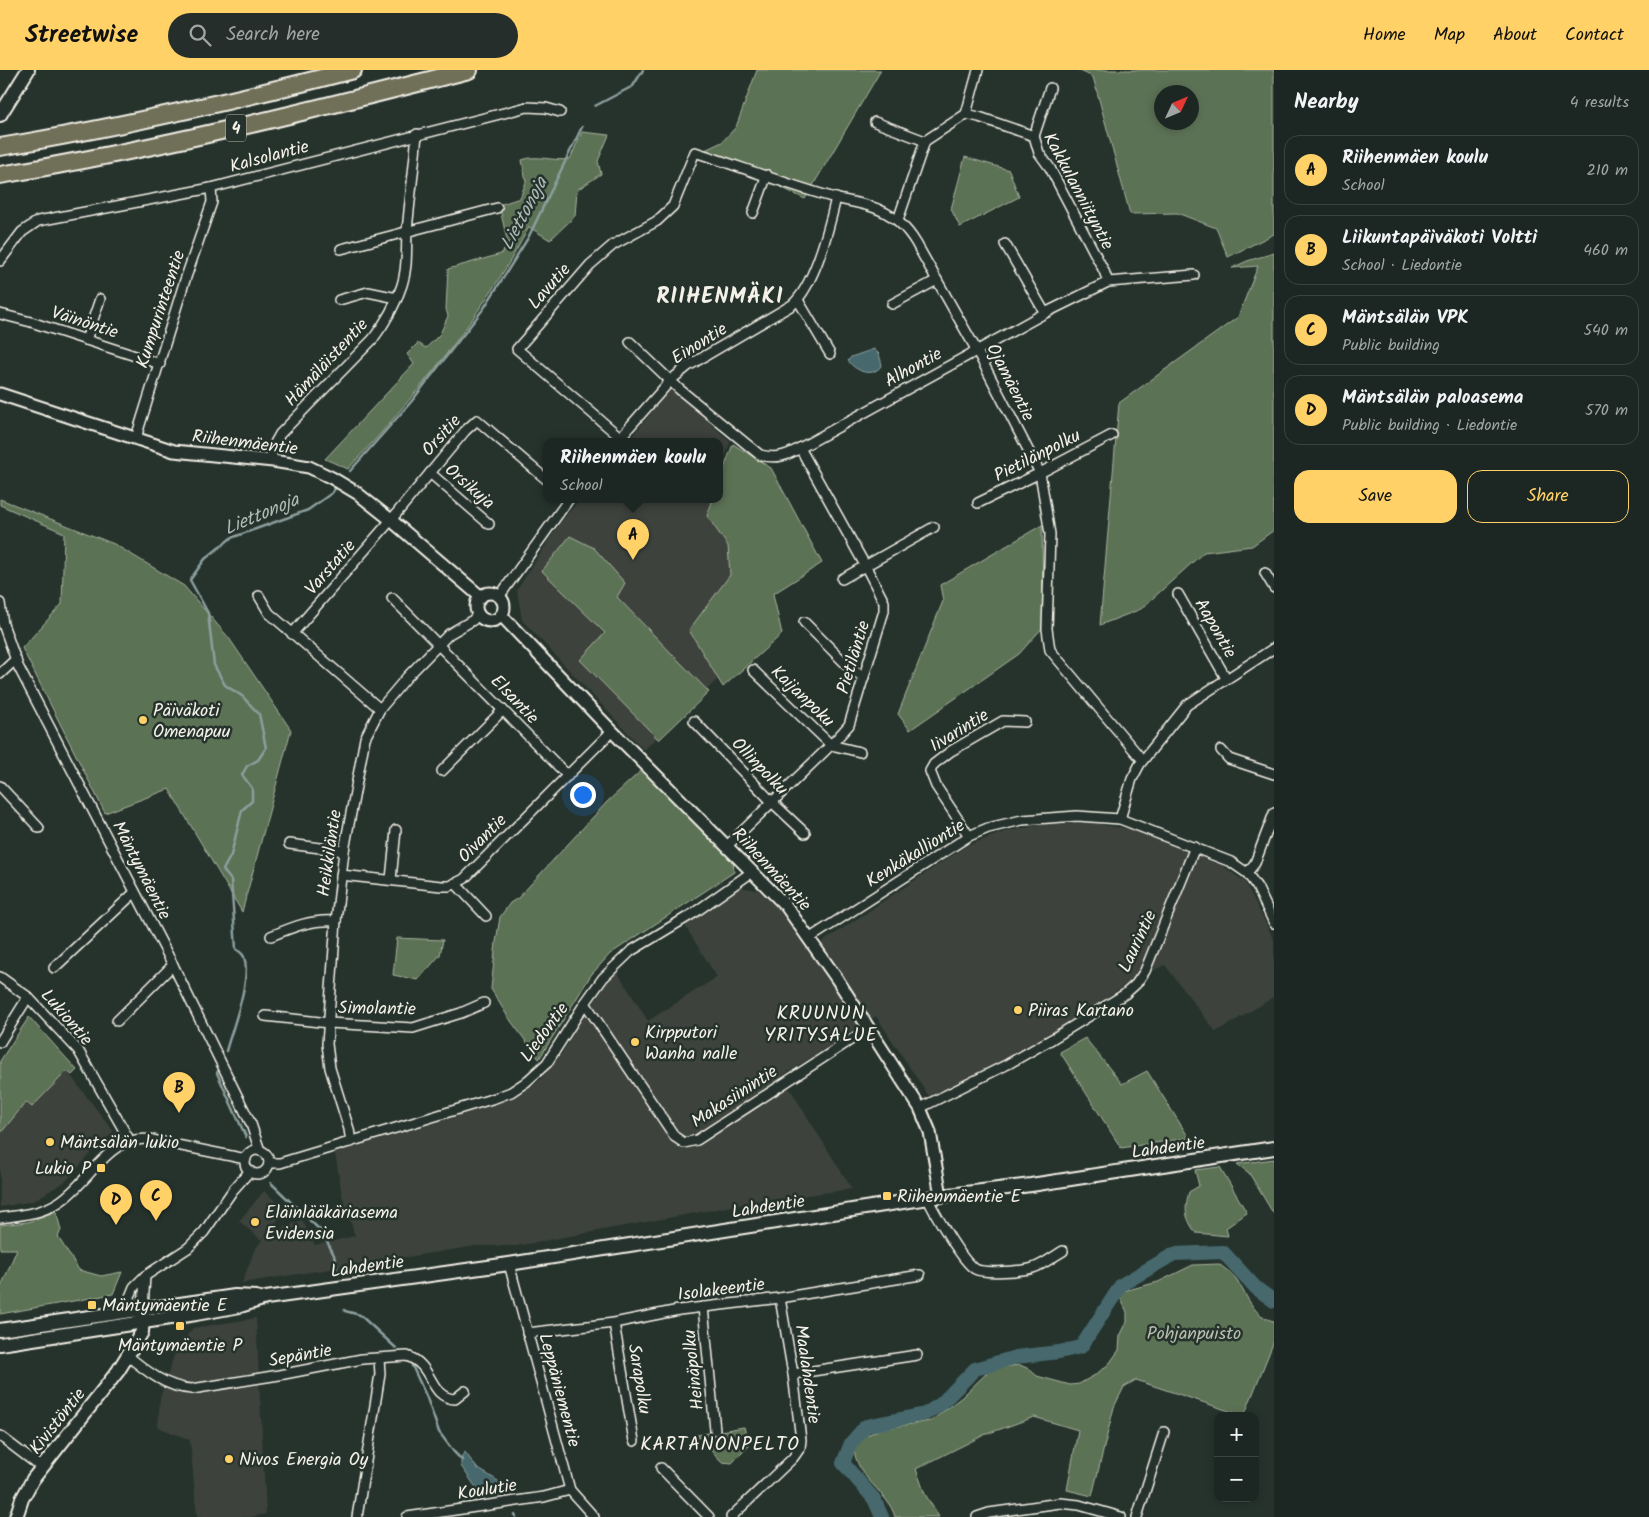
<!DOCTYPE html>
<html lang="en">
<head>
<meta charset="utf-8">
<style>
  body { margin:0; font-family:Kalam,sans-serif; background:#252e2a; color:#f1f3f6 }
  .controls { position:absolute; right:15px; bottom:15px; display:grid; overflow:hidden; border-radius:10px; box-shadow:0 2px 8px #0003 }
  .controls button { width:45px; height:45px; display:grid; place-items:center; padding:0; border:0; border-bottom:1px solid #3a4340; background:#1c2622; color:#f1f3f6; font:25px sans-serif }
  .compass { position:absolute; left:1154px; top:15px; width:45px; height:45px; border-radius:50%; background:#1c2622; box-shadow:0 2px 8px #0003; rotate:46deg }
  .you { position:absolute; left:582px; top:724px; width:18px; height:18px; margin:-12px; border:4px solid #fff; border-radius:50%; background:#1a73e8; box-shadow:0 0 0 8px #1a73e833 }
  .badge { display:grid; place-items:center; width:32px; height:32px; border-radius:50%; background:#ffd166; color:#111; font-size:16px; font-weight:700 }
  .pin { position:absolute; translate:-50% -41px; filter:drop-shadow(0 1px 2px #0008) }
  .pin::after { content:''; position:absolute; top:26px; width:18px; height:15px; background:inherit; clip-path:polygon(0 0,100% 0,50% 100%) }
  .popup { position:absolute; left:543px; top:368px; width:180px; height:65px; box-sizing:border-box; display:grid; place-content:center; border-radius:10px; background:#1c2622; filter:drop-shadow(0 1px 4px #0005); font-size:16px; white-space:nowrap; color:#a0a5a5 }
  .popup b { font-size:19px; color:#f1f3f6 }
  .popup::after { content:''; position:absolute; left:50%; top:100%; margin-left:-10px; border:10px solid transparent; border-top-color:#1c2622 }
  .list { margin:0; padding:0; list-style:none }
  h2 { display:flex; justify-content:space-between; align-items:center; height:65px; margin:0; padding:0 20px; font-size:21px }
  h2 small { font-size:16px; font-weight:400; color:#a0a5a5 }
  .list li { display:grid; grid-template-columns:32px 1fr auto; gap:15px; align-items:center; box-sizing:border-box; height:70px; margin:0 10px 10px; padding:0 10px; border:1px solid #3a4340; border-radius:15px }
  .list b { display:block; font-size:19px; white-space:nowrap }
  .list p { margin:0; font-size:16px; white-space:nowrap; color:#a0a5a5 }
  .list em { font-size:16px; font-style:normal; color:#a0a5a5 }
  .actions { display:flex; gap:10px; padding:15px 20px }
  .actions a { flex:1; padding:11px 0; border:1px solid #ffd166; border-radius:15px; text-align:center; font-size:18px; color:#ffd166 }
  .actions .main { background:#ffd166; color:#111 }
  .icon { flex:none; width:28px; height:28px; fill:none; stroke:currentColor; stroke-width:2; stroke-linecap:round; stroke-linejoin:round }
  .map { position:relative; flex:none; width:1274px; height:1447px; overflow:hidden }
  header { display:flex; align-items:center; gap:30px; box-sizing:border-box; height:70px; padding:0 25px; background:#ffd166; color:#111 }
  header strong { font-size:24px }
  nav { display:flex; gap:28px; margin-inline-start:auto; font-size:18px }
  .search { width:350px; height:45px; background:#252e2a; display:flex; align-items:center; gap:12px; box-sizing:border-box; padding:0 18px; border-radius:28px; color:#a0a5a5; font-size:19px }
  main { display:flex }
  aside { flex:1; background:#1c2622 }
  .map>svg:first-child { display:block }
  .built { fill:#3c423c }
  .green { fill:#5c7255; stroke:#a8b29e; fill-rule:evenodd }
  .water { fill:#46696d; stroke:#8c9f9e }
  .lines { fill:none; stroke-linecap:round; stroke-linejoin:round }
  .stream { stroke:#8c9f9e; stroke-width:2.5 }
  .river { stroke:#46696d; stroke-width:14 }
  .minor-casing { stroke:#f4f1e8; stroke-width:12 }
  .tertiary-casing { stroke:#f4f1e8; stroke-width:15 }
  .secondary-casing { stroke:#f4f1e8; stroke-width:16 }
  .motorway-casing { stroke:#f4f1e8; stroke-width:20 }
  .minor { stroke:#26332d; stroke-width:9 }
  .tertiary { stroke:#26332d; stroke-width:11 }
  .secondary { stroke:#26332d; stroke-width:12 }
  .motorway { stroke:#706f59; stroke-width:16 }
  .poi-dot { fill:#ffd166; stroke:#26332d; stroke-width:2 }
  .labels { text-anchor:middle; stroke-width:5; stroke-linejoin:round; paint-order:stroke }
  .shield { fill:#26332d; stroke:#b6b8b0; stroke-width:1 }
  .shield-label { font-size:16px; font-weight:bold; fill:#f4f1e8 }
  .street-label { font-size:18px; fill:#f4f1e8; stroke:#26332d }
  .poi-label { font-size:18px; fill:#f4f1e8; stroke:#26332d; text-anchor:start }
  .park-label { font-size:18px; fill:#b7bead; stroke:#26332d }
  .water-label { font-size:19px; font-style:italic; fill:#aebbb7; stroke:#26332d }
  .neighbourhood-label { font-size:19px; letter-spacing:1px; fill:#f4f1e8; stroke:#26332d }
  .district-label { font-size:22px; font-weight:bold; letter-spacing:1px; fill:#f4f1e8; stroke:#26332d }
</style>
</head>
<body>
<header>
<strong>Streetwise</strong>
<div class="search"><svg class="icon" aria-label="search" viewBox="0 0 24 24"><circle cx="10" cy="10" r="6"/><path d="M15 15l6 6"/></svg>Search here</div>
<nav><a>Home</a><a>Map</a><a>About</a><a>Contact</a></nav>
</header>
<main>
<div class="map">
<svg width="1274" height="1447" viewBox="0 0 1274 1447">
  <rect width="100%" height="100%" fill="#26332d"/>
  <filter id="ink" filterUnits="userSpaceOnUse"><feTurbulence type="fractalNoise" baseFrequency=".02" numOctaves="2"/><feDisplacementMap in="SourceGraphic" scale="10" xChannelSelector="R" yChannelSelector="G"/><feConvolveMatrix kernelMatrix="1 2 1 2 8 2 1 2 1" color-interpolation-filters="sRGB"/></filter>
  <g filter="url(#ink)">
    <g class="built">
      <path d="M672 317 730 372 719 406V371H628Z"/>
      <path d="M580 429H712L707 446 728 476 730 505 689 560 718 609 644 680 522 550 517 520 560 453Z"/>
      <path d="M1090 753 1136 760 1221 795 1245 812 1274 870V927L1216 962 1165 895 1135 909 1080 945 1001 994 930 1028 876 946 782 1006 852 1119 749 1133 516 1176H476L242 1213 254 1181 265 1166 302 1150 315 1175 355 1166 342 1125 335 1083 475 1041 519 1025 542 1008 562 983 582 948 616 900 648 951 717 907 685 856 739 817 758 820 777 836 809 881 966 776 1007 761 1047 754Z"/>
      <path d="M67 1001 114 1062 97 1076 66 1111 33 1131 0 1137V1064L26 1032 32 1037Z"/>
      <path d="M264 1121 286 1140 261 1170 239 1151Z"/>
      <path d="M256 1248 266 1444 250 1447H197L190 1370 158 1357 160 1328 176 1280 193 1258Z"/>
    </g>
    <g class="green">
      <path d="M757 0H881L805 129 705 80 722 72 736 57Z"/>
      <path d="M1078 0H1274V164L1228 187 1216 158 1177 143 1130 144 1093 7ZM1162 22H1192V52H1162Z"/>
      <path d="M582 62 609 65 598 91 601 104 577 120 575 146 550 170 529 157C494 224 448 285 399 342 383 362 365 380 348 399L325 389 414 294 407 284 418 273 426 278 440 264 448 246 446 239 448 199 501 184 508 174 499 135 520 128 526 112 522 90C537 84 554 92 570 89Z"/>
      <path d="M965 87 1009 100 1019 127 960 157 951 139Z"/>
      <path d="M1274 183V460L1252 476 1204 482 1141 539 1100 555 1119 333 1238 247 1258 196 1232 198 1247 191Z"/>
      <path d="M733 374 771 398 822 493 773 524 782 564 723 617 689 560 730 505 728 476 707 446 713 429H719V412Z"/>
      <path d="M0 429 114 474 184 516 229 568 291 660 242 842 169 719 105 743 22 578 62 534 64 463 0 435Z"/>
      <path d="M1042 455 1043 557 1019 584 910 660 898 644 943 531 940 515Z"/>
      <path d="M570 466 594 478 625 513 617 527 709 622 659 670 580 590 605 563 542 501Z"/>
      <path d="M643 699 733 791 734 802 610 884 591 905 539 989 508 947 491 919 496 872 500 847 510 833 518 828 607 732Z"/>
      <path d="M397 868 443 870 440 885 418 910 393 905Z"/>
      <path d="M29 947 77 1000 72 1005 67 1001 32 1037 26 1032 0 1064V991Z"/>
      <path d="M1085 968 1122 1014 1147 1001 1189 1068 1121 1078 1060 982Z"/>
      <path d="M1274 1089V1143H1273L1249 1103 1237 1094Z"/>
      <path d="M1220 1097 1247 1143 1226 1158 1228 1166 1196 1163C1185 1148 1184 1140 1189 1122L1199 1116 1195 1100Z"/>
      <path d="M56 1141 61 1160 58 1167 79 1200 101 1206 122 1202 113 1224 0 1244V1219L17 1179H0V1155L28 1152Z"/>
      <path d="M1219 1194C1225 1199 1233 1204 1237 1210 1247 1226 1254 1247 1274 1251V1271L1244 1346 1136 1310 1124 1317 1114 1337 1092 1426 1067 1420 1078 1360 1034 1347 984 1365 916 1399 925 1424 939 1447H895C888 1421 856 1409 854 1378L867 1365 881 1359 931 1351 962 1327 992 1298 1020 1295 1029 1299 1037 1306 1070 1315 1079 1314 1095 1305 1109 1294 1119 1280 1120 1266 1127 1252V1242L1119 1225 1124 1221 1158 1212 1193 1195Z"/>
      <path d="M744 1357 749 1376 732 1393 722 1392 697 1365Z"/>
    </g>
    <g class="water">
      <path d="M874 279 879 284 882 295C872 309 856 301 848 291L851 287Z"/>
      <path d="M465 1382 477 1398 503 1414 504 1418 503 1421 491 1419 484 1422 477 1419 461 1396V1387Z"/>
    </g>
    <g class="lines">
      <g class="stream">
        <path d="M595 36 633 16 643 0"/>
        <path d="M350 401 411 332 484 238 528 168 582 57"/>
        <path d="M226 981C232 959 252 908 244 887 243 884 239 881 236 879L231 810 223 800 231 785 242 740 252 731V718L242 705 247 696 258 690 266 678 259 644 242 626 225 615 214 595 208 543 190 510 205 489 231 468 308 440 332 423 336 417"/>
        <path d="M218 1001 217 1003 246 1067"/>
        <path d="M271 1113 322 1162 334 1185 337 1199"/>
        <path d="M344 1240 345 1241 360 1245 396 1278"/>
        <path d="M410 1291 427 1328 439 1362 454 1382 462 1390"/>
        <path d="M501 1420 505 1423 507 1427"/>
        <path d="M515 1445 516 1447"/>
      </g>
      <path class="river" d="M882 1447 874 1429 843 1393 851 1373 866 1356 925 1344 941 1334 975 1299 1016 1287 1059 1282 1081 1277 1121 1215 1174 1184 1223 1182 1256 1218 1274 1231"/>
      <g class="minor-casing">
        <g id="minor">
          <path d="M966 44 978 0"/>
          <path d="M875 52 925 71"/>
          <path d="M1034 66 1050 18"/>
          <path d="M753 143 767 105"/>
          <path d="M898 150 925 71 966 44 979 47 1034 66 1039 83 1050 98 1104 201 1108 212"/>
          <path d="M1005 174 1045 243"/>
          <path d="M341 179 497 138"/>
          <path d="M0 191 22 162 38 151 211 118 527 37 546 38 560 42"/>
          <path d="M339 230 368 222 397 228"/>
          <path d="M798 230 830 284"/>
          <path d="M892 234 937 210"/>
          <path d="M0 244 31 252 160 294"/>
          <path d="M86 270 100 229"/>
          <path d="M630 272 679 319 760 385C777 389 786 386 800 378L1045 243 1108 212 1194 205"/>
          <path d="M620 367 517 279 590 195 613 175 657 151 673 136 695 82C741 97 788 115 835 128 850 132 865 133 880 140 896 147 907 158 916 173L977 281 1040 403 1050 464 1047 559 1050 580 1139 686"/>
          <path d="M137 370 138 361 184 213 212 132 211 118"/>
          <path d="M617 371 671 310 688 296 792 235C815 215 829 158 836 128"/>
          <path d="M273 391 271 380 280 364 373 269C385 253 396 234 402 215 408 197 406 179 407 161 410 129 414 97 417 64"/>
          <path d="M430 403 489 454"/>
          <path d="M978 433 1040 403 1112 365"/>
          <path d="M1265 503 1274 518"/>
          <path d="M842 509 934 457"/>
          <path d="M1178 524 1226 608"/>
          <path d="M259 526 269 543 380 639"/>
          <path d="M499 527 569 429"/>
          <path d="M392 528 568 706"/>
          <path d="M0 533 3 554 18 596 173 895 251 1054 260 1081"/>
          <path d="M804 552 852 600 864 607"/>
          <path d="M292 564 391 450 465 361 477 350 547 410"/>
          <path d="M753 600 831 675 860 682"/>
          <path d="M0 604 16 589"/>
          <path d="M694 651 773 733 805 763"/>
          <path d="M1221 680 1229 689 1274 704"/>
          <path d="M442 701 503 640"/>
          <path d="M0 716 39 758"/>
          <path d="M1120 749 1132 709 1140 694 1187 635 1274 578"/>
          <path d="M969 766 936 716 930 701 934 694 951 681 1003 651 1025 652"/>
          <path d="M289 774 344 781"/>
          <path d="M727 776 831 675 849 655 884 541V532L866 497 800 378"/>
          <path d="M1247 803 1255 793 1274 743"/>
          <path d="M341 805 441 816H450L464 809 612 661"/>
          <path d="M391 809 396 760"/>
          <path d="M455 813 486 846"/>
          <path d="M271 866C293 857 312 849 336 851"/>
          <path d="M810 868 969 766 988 758 1022 750 1077 746 1120 749 1231 792 1247 803 1257 817 1274 853"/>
          <path d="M54 898 134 823"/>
          <path d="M0 907 28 927 78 980 130 1071"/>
          <path d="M585 933 675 1067 684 1073 697 1070 869 958"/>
          <path d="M265 946 329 953 413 958 461 943 484 933"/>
          <path d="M117 951 173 895"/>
          <path d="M0 972 28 927"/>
          <path d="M920 1038 1008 994 1052 969 1125 924 1136 914 1145 901 1195 777"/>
          <path d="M351 1072 349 1059 330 998 327 974 336 851 344 781 365 668 380 639 407 607 449 564 473 550 478 544"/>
          <circle cx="257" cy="1092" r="12"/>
          <path d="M269 1093H280L495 1028 511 1022 526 1012 547 993 585 933 603 908 631 881 694 843 752 802"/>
          <path d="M928 1129C934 1142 963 1193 975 1199 984 1204 1023 1201 1033 1198 1043 1195 1054 1186 1063 1181"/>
          <path d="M0 1148C21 1145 41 1144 59 1132 91 1112 108 1063 152 1070L246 1089"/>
          <path d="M509 1194 570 1420 594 1447"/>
          <path d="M703 1237 715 1360"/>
          <path d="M143 1239 145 1206"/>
          <path d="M129 1241V1229L134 1217 145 1206 188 1178 204 1162 233 1120 250 1101"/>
          <path d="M614 1253 634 1371"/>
          <path d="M527 1263 614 1253 679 1240 780 1228 920 1205"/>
          <path d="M127 1285C146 1301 167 1318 192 1319L279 1305 362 1289 407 1286C434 1295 429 1328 455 1329L465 1321"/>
          <path d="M793 1304 917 1285"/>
          <path d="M0 1366 42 1398"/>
          <path d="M661 1398 709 1447"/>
          <path d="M357 1447 377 1323 380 1304 379 1289"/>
          <path d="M407 1447 544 1427 570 1420"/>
          <path d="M731 1447 793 1388 800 1378 801 1370 793 1304 780 1228"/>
          <path d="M977 1447 989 1443 1060 1433 1079 1435 1121 1447"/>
          <path d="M1137 1447 1164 1362"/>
        </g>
      </g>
      <g class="tertiary-casing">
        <g id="tertiary">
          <path d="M0 324 174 381 273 391 309 397 332 408 357 423 391 450 481 527"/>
          <circle cx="490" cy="537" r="14"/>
          <path d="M501 545 604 653 786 836 837 909 920 1038 930 1062 941 1126"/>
        </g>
      </g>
      <g class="secondary-casing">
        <g id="secondary">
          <path d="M0 45 28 0"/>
          <path d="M0 1260 235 1226 256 1227"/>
          <path d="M0 1274 196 1244 240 1236 266 1228 509 1194 941 1126 1031 1115 1274 1078"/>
          <path d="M16 1447 22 1429 33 1409 118 1301 142 1262 143 1245"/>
        </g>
      </g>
      <g class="motorway-casing">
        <g id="motorway">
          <path d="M0 77C119 57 237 30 353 0"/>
          <path d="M0 105C158 79 313 40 469 0"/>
        </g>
      </g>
      <use href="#minor" class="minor"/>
      <use href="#tertiary" class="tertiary"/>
      <use href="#secondary" class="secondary"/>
      <use href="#motorway" class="motorway"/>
    </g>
  </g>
  <g class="poi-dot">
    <circle cx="143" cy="650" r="5"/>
    <circle cx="1018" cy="940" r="5"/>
    <circle cx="635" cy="972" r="5"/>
    <circle cx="50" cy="1072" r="5"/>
    <rect x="96" y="1093" width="10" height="10" rx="2.5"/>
    <rect x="882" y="1121" width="10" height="10" rx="2.5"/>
    <circle cx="255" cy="1152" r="5"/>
    <rect x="87" y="1230" width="10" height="10" rx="2.5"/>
    <rect x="175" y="1251" width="10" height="10" rx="2.5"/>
    <circle cx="229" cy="1389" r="5"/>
  </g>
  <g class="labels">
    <rect class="shield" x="226" y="44.5" width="20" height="27" rx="4"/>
    <g class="shield-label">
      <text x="236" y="64">4</text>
    </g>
    <g class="street-label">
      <text transform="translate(269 86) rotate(-15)" y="6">Kalsolantie</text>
      <text transform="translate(1079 121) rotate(62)" y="6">Kakkulanniityntie</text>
      <text transform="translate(549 216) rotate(-49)" y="6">Lavutie</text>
      <text transform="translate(160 239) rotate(-72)" y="6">Kumpurinteentie</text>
      <text transform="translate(85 252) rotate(18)" y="6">Väinöntie</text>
      <text transform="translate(699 273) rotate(-32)" y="6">Einontie</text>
      <text transform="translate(326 292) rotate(-47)" y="6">Hämäläistentie</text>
      <text transform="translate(913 297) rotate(-29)" y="6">Alhontie</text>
      <text transform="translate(1011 312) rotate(63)" y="6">Ojamäentie</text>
      <text transform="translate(441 365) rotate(-48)" y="6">Orsitie</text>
      <text transform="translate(245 372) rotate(7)" y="6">Riihenmäentie</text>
      <text transform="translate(1037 385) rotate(-27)" y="6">Pietilänpolku</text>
      <text transform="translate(470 416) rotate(41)" y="6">Orsikuja</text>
      <text transform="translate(330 497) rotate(-49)" y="6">Varstatie</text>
      <text transform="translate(1216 558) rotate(60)" y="6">Aapontie</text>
      <text transform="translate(853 587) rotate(-73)" y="6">Pietiläntie</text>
      <text transform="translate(803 626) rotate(44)" y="6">Kaijanpoku</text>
      <text transform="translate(515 629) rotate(46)" y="6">Elsantie</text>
      <text transform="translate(959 660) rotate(-32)" y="6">Iivarintie</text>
      <text transform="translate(760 696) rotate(46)" y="6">Ollinpolku</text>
      <text transform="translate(482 768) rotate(-45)" y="6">Oivantie</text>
      <text transform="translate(329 783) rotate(-82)" y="6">Heikkiläntie</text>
      <text transform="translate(915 783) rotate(-32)" y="6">Kenkäkalliontie</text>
      <text transform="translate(772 799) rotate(47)" y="6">Riihenmäentie</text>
      <text transform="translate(142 800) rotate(63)" y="6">Mäntymäentie</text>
      <text transform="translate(1137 871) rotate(-65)" y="6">Laurintie</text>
      <text transform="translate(377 938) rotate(1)" y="6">Simolantie</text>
      <text transform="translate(67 947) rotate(49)" y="6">Lukiontie</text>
      <text transform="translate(544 962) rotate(-54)" y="6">Liedontie</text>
      <text transform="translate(734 1026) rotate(-33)" y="6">Makasiinintie</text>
      <text transform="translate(1168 1077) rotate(-8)" y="6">Lahdentie</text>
      <text transform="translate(768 1136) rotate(-9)" y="6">Lahdentie</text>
      <text transform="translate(367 1196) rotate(-8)" y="6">Lahdentie</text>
      <text transform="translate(721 1219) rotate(-7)" y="6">Isolakeentie</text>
      <text transform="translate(300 1285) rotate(-10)" y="6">Sepäntie</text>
      <text transform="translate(693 1300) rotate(-96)" y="6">Heinäpolku</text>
      <text transform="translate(808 1304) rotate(82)" y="6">Maalahdentie</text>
      <text transform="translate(640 1309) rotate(81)" y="6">Sarapolku</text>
      <text transform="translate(560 1320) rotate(75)" y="6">Leppäniementie</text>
      <text transform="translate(57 1351) rotate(-52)" y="6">Kivistöntie</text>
      <text transform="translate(487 1419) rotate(-9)" y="6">Koulutie</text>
    </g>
    <g class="poi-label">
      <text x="153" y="646">Päiväkoti<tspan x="153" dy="21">Omenapuu</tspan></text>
      <text x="1028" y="946">Piiras Kartano</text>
      <text x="645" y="968">Kirpputori<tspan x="645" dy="21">Wanha nalle</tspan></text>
      <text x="60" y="1078">Mäntsälän lukio</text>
      <text x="91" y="1104" text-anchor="end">Lukio P</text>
      <text x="897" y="1132">Riihenmäentie E</text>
      <text x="265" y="1148">Eläinlääkäriasema<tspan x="265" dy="21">Evidensia</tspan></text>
      <text x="102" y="1241">Mäntymäentie E</text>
      <text x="180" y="1281" text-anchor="middle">Mäntymäentie P</text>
      <text x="239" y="1395">Nivos Energia Oy</text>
    </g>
    <g class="park-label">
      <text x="1194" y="1269">Pohjanpuisto</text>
    </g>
    <g class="water-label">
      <text transform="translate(523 143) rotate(-62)" y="7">Liettonoja</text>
      <text transform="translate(261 443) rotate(-23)" y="7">Liettonoja</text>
    </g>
    <g class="neighbourhood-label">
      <text x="821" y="949">KRUUNUN<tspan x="821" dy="22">YRITYSALUE</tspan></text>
      <text x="720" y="1380">KARTANONPELTO</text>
    </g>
    <g class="district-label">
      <text x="720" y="233">RIIHENMÄKI</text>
    </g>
  </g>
</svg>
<div class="controls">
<button>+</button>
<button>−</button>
</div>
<svg class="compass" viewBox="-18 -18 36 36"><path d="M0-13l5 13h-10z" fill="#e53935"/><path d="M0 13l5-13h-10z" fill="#a0a5a5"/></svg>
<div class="you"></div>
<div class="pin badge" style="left:633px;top:490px">A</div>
<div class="popup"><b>Riihenmäen koulu</b>School</div>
<div class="pin badge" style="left:179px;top:1043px">B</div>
<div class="pin badge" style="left:156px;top:1151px">C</div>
<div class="pin badge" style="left:116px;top:1155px">D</div>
</div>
<aside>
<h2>Nearby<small>4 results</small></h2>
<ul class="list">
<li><span class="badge">A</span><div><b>Riihenmäen koulu</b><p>School</p></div><em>210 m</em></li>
<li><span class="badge">B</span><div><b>Liikuntapäiväkoti Voltti</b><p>School · Liedontie</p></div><em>460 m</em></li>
<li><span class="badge">C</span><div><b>Mäntsälän VPK</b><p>Public building</p></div><em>540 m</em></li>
<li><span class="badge">D</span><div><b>Mäntsälän paloasema</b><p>Public building · Liedontie</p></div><em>570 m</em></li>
</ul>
<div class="actions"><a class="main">Save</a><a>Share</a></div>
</aside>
</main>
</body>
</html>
